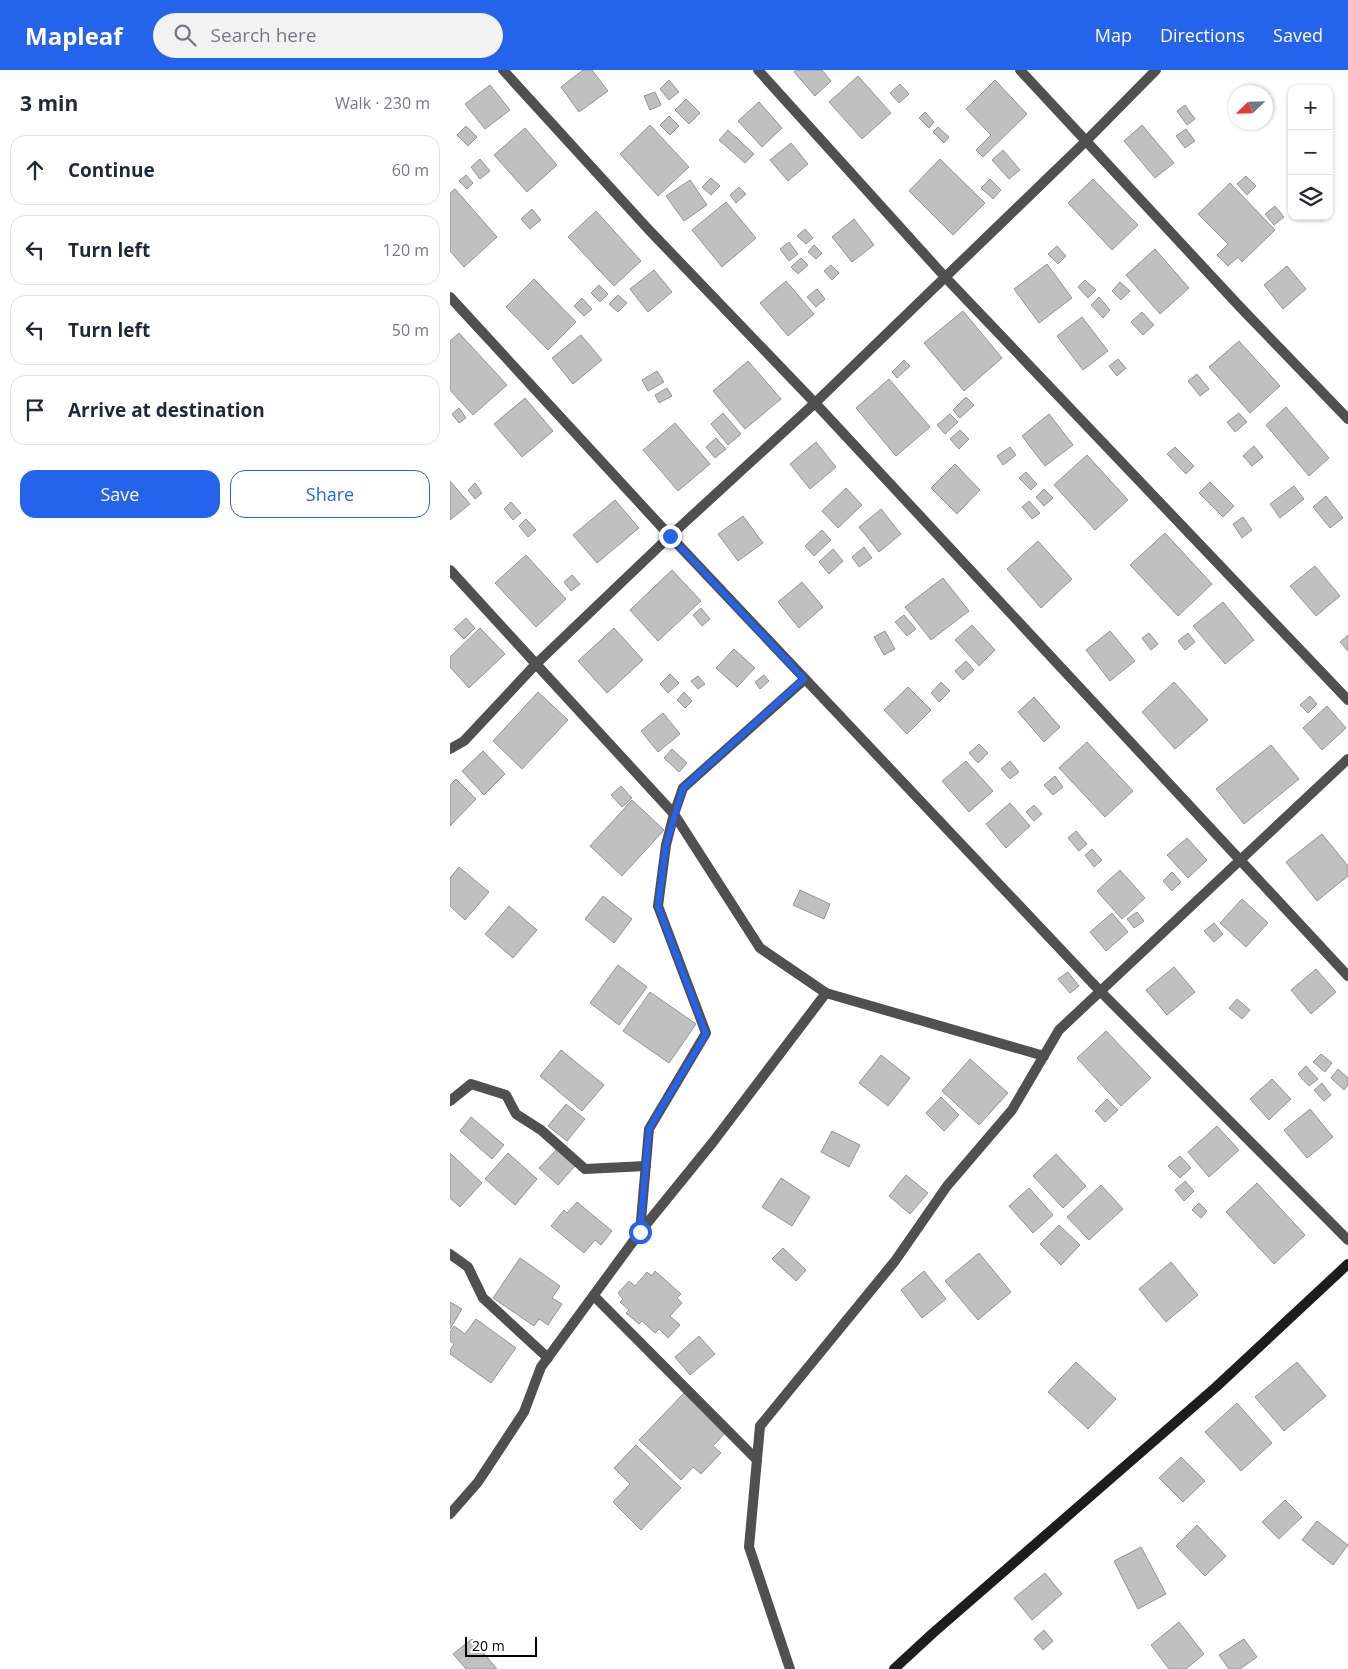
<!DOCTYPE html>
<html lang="en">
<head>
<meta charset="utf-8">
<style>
  body { margin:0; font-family:"Open Sans",sans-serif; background:#f2f2f3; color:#1f2937 }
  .controls { position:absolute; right:15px; top:15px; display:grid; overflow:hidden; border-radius:10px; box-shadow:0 1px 4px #0004 }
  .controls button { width:45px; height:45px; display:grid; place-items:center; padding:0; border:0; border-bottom:1px solid #e0e1e3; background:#fff; color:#1f2937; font:25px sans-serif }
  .compass { position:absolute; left:778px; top:15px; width:45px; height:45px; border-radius:50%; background:#fff; box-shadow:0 1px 4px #0004; rotate:247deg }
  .scale { position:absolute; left:15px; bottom:12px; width:72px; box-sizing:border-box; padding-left:5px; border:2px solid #000; border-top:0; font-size:14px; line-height:18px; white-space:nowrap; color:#000; -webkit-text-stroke:4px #fff; paint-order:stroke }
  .stop { position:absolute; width:15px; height:15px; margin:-11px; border:4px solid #2563eb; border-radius:50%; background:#fff }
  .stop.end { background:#2563eb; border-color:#fff; box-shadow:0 1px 5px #0008 }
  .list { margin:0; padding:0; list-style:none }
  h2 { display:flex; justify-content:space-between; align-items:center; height:65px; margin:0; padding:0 20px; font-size:21px }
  h2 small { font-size:16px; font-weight:400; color:#747a83 }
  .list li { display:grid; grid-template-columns:32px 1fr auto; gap:15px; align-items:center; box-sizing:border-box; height:70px; margin:0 10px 10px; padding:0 10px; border:1px solid #e0e1e3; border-radius:15px }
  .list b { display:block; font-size:19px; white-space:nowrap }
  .list em { font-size:16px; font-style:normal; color:#747a83 }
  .actions { display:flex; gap:10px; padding:15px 20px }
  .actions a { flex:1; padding:11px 0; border:1px solid #2563eb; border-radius:15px; text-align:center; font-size:18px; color:#2563eb }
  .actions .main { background:#2563eb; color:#fff }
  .icon { flex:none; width:28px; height:28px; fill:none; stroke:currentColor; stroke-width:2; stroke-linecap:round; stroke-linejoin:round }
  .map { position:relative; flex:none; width:898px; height:1599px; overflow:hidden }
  header { display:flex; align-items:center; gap:30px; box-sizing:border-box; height:70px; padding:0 25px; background:#2563eb; color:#fff }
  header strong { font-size:24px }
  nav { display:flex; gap:28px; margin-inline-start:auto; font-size:18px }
  .search { width:350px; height:45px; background:#f2f2f3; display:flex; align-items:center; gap:12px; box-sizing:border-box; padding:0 18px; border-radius:28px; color:#747a83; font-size:19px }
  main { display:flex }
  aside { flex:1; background:#fff }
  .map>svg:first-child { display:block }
  .building { fill:#c0c0c0; stroke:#949494 }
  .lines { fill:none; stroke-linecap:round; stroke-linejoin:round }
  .street { stroke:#505050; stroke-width:10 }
  .secondary { stroke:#1d1d1d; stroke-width:10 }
  .route { stroke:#2563eb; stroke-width:6 }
</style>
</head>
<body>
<header>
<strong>Mapleaf</strong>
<div class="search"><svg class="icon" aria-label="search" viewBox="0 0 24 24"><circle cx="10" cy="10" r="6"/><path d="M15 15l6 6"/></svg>Search here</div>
<nav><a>Map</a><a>Directions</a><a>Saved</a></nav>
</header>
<main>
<aside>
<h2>3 min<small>Walk · 230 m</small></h2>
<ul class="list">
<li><svg class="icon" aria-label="ahead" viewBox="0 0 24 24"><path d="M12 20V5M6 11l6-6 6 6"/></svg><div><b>Continue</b></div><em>60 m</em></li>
<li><svg class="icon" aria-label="left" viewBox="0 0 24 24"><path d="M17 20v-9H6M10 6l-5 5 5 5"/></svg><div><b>Turn left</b></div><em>120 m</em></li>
<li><svg class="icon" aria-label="left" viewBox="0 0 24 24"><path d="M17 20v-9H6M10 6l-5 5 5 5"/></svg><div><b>Turn left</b></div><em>50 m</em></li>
<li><svg class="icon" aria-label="arrive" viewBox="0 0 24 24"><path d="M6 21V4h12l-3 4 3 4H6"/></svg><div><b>Arrive at destination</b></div></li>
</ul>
<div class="actions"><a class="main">Save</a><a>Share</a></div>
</aside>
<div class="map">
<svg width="898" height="1599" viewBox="0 0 898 1599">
  <rect width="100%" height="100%" fill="#fff"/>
  <g class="building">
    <path d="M133 0H142L158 21 129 42 111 17Z"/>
    <path d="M346 0H372L381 11 365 26 344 2Z"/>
    <path d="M408 6 441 43 412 69 379 32Z"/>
    <path d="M219 10 229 22 219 30 210 19Z"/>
    <path d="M545 10 577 44 533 87 526 80 541 65 516 39Z"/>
    <path d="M450 14 459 24 449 33 440 23Z"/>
    <path d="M40 15 60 40 35 59 15 34Z"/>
    <path d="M205 22 211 35 200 40 194 26Z"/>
    <path d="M236 29 250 43 239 54 225 40Z"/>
    <path d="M309 32 332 58 312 77 288 51Z"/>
    <path d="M735 35 745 49 737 55 727 41Z"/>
    <path d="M475 42 484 52 479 58 469 48Z"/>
    <path d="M219 46 229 56 220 65 210 55Z"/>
    <path d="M200 55 239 97 208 126 170 84Z"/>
    <path d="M692 55 724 93 705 108 674 71Z"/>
    <path d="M16 56 27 67 18 76 7 65Z"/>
    <path d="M488 57 499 67 494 73 483 62Z"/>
    <path d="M75 58 107 95 77 122 44 85Z"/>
    <path d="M736 59 745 71 735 78 726 66Z"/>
    <path d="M278 60 304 84 295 93 269 70Z"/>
    <path d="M341 73 358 94 338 111 320 90Z"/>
    <path d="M553 80 570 100 559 109 542 90Z"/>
    <path d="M30 89 40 101 30 109 21 97Z"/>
    <path d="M490 89 535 133 503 165 459 121Z"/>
    <path d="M16 105 23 113 17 119 9 111Z"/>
    <path d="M796 106 806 116 797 125 787 114Z"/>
    <path d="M261 108 270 116 261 125 252 117Z"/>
    <path d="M540 109 551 120 543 129 531 118Z"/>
    <path d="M643 109 688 155 662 180 618 133Z"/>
    <path d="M240 110 257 135 234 151 216 126Z"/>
    <path d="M780 113 825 160 792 192 788 187 778 196 767 185 778 174 748 144Z"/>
    <path d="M289 117 296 124 286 133 280 125Z"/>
    <path d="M5 119 47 167 14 197 0 181V123Z"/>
    <path d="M276 132 306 168 272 197 242 160Z"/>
    <path d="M825 136 834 147 824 155 815 144Z"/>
    <path d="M82 139 91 150 80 159 71 149Z"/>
    <path d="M146 141 191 191 164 216 118 167Z"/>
    <path d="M404 149 424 175 402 192 382 167Z"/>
    <path d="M355 159 363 168 356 174 347 166Z"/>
    <path d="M339 172 348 184 339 191 330 179Z"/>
    <path d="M364 175 372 183 366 189 358 182Z"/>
    <path d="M607 176 616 186 608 194 598 184Z"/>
    <path d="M705 179 739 218 710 244 676 205Z"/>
    <path d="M351 188 358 195 348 204 341 197Z"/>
    <path d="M597 194 622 228 589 253 564 219Z"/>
    <path d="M381 195 389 203 382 210 374 201Z"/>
    <path d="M837 196 856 219 833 239 814 215Z"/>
    <path d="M204 200 222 222 198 242 180 219Z"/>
    <path d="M84 209 126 252 98 280 56 237Z"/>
    <path d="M635 210 646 220 638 228 628 217Z"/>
    <path d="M336 211 364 244 338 266 310 233Z"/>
    <path d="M670 212 680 221 671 230 662 221Z"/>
    <path d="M149 215 158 224 150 232 141 223Z"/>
    <path d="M367 219 375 229 366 237 357 227Z"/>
    <path d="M168 225 177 233 168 242 159 234Z"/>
    <path d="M649 227 660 240 653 248 641 235Z"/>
    <path d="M132 228 142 239 134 246 124 236Z"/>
    <path d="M513 241 552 288 514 321 474 273Z"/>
    <path d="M692 242 704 255 693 265 681 252Z"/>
    <path d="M632 247 658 281 633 300 607 266Z"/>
    <path d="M9 263 57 315 23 345 0 320V271Z"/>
    <path d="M131 265 152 290 123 314 102 288Z"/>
    <path d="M789 271 830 316 800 343 759 297Z"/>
    <path d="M668 289 676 298 667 306 659 296Z"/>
    <path d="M454 290 460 296 447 308 442 302Z"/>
    <path d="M298 291 331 329 295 359 263 321Z"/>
    <path d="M207 301 214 312 198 321 192 310Z"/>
    <path d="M747 304 759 319 750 326 738 311Z"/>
    <path d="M439 309 480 357 446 386 406 338Z"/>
    <path d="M217 318 222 326 209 333 205 325Z"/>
    <path d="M516 327 524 335 510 348 503 340Z"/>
    <path d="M75 328 103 361 72 387 44 354Z"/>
    <path d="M836 337 879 388 859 406 816 355Z"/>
    <path d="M9 338 16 348 9 353 2 344Z"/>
    <path d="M273 343 291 364 278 375 261 354Z"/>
    <path d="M789 343 797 352 785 362 777 352Z"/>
    <path d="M500 344 508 352 495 364 487 355Z"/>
    <path d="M599 344 623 375 595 396 572 366Z"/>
    <path d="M225 353 260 394 228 421 193 380Z"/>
    <path d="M510 360 519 369 509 379 500 369Z"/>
    <path d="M266 368 276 379 265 388 256 377Z"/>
    <path d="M366 372 386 397 360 419 340 394Z"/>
    <path d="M804 376 813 387 802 396 793 386Z"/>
    <path d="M560 377 566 385 553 395 547 386Z"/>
    <path d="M725 377 744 396 736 404 717 384Z"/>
    <path d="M637 385 678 430 645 460 604 415Z"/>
    <path d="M505 394 530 420 507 444 481 418Z"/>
    <path d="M576 402 587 414 581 420 569 408Z"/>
    <path d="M0 411 20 434 0 450Z"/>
    <path d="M760 412 784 436 773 447 749 423Z"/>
    <path d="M25 413 32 423 25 429 18 420Z"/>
    <path d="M844 416 854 429 830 448 820 434Z"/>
    <path d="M396 418 412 435 388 458 372 441Z"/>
    <path d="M594 419 603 428 594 436 586 427Z"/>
    <path d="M876 426 893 448 880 458 863 437Z"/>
    <path d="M165 430 189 458 147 493 123 465Z"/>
    <path d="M579 431 590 443 582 449 572 437Z"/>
    <path d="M61 432 71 443 63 450 54 439Z"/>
    <path d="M431 439 451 464 429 482 409 457Z"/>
    <path d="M293 446 313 473 288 491 268 464Z"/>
    <path d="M793 447 802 460 792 468 783 454Z"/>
    <path d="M76 449 86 460 78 467 69 456Z"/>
    <path d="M372 460 381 470 364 486 355 476Z"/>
    <path d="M715 463 762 514 728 546 680 495Z"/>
    <path d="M588 471 622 509 591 538 557 499Z"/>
    <path d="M414 477 422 488 409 497 402 487Z"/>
    <path d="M383 479 393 491 379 504 369 492Z"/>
    <path d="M76 485 116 529 86 557 45 513Z"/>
    <path d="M865 496 890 526 866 546 840 516Z"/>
    <path d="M222 500 251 531 208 571 180 540Z"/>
    <path d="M122 505 130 514 121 521 114 512Z"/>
    <path d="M493 508 519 541 481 570 455 537Z"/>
    <path d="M352 512 373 537 349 558 328 532Z"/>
    <path d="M773 532 804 570 775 594 743 556Z"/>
    <path d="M251 538 260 549 252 556 243 545Z"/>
    <path d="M454 545 466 559 457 566 445 552Z"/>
    <path d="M16 548 25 558 14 569 4 559Z"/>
    <path d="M522 555 545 580 529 596 505 570Z"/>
    <path d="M30 558 55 584 19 618 0 597V587Z"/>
    <path d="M164 558 193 590 157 623 128 591Z"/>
    <path d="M435 561 445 579 434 585 424 567Z"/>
    <path d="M660 561 685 591 660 611 636 580Z"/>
    <path d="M699 563 708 574 701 580 692 568Z"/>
    <path d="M738 563 745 572 735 580 728 571Z"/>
    <path d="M898 565V581L890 572Z"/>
    <path d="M284 579 305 598 287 617 266 598Z"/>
    <path d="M516 591 524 600 513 610 505 601Z"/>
    <path d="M220 604 229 613 218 623 210 614Z"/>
    <path d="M314 605 319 611 310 619 305 612Z"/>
    <path d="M248 606 255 614 248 619 241 611Z"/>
    <path d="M491 612 500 621 489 632 481 623Z"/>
    <path d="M724 612 758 650 725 679 692 642Z"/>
    <path d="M458 617 481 640 457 664 434 640Z"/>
    <path d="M88 622 118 650 72 699 43 671Z"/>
    <path d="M234 622 242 631 235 638 227 630Z"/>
    <path d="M860 626 867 634 858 643 850 635Z"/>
    <path d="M584 627 610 657 594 672 568 642Z"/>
    <path d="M877 636 896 658 872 680 853 658Z"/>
    <path d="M213 643 230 664 208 682 191 661Z"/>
    <path d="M637 672 683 721 655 747 609 698Z"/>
    <path d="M529 674 538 683 528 693 519 683Z"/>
    <path d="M821 675 849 709 794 754 766 719Z"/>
    <path d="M222 679 237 693 229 702 214 688Z"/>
    <path d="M33 681 55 704 34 725 12 701Z"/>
    <path d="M516 691 543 721 519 742 492 711Z"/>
    <path d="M560 691 569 702 560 709 551 699Z"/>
    <path d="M605 706 613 717 603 725 594 715Z"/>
    <path d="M6 709 26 729 0 756V715Z"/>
    <path d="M171 716 182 728 172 737 161 725Z"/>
    <path d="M182 730 214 760 172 806 140 776Z"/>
    <path d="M560 733 580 756 556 778 536 754Z"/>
    <path d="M584 735 592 744 584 751 576 742Z"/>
    <path d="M626 761 637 774 629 781 618 768Z"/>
    <path d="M872 764 898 796V806L867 831 836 792Z"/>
    <path d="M737 768 757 790 738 808 717 785Z"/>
    <path d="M642 779 652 790 644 797 635 785Z"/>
    <path d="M9 797 39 822 15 850 0 836V808Z"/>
    <path d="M670 800 695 828 672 849 647 821Z"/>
    <path d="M722 802 731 812 722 821 713 811Z"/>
    <path d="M350 820 380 834 374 849 343 835Z"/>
    <path d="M153 826 182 849 164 873 135 849Z"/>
    <path d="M792 829 818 853 796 877 770 853Z"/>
    <path d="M59 836 87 860 63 888 35 864Z"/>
    <path d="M687 842 694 851 684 858 677 849Z"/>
    <path d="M662 843 678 862 656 881 640 862Z"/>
    <path d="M764 853 773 864 764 872 754 861Z"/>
    <path d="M168 895 197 917 169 955 140 933Z"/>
    <path d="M724 897 745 922 717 945 696 920Z"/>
    <path d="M866 899 886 922 861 944 841 920Z"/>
    <path d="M618 902 629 916 620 923 608 909Z"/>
    <path d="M200 922 246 954 219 993 173 961Z"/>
    <path d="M787 929 800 940 792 949 779 938Z"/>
    <path d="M656 961 701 1008 671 1036 627 988Z"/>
    <path d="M111 980 154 1015 132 1041 90 1006Z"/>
    <path d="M871 984 882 993 875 1002 863 992Z"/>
    <path d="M431 985 460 1008 438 1036 409 1013Z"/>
    <path d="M520 989 558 1023 529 1055 492 1021Z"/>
    <path d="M856 996 868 1009 859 1016 848 1004Z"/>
    <path d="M888 999 898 1008V1015L894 1020 881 1008Z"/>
    <path d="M822 1009 841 1029 819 1050 800 1029Z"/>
    <path d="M872 1013 881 1025 874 1031 864 1020Z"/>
    <path d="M491 1027 509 1045 494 1061 476 1043Z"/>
    <path d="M657 1029 668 1040 655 1052 645 1041Z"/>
    <path d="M116 1034 135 1049 117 1071 98 1056Z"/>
    <path d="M860 1039 883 1067 857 1088 834 1060Z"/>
    <path d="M21 1047 54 1075 42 1089 10 1061Z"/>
    <path d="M767 1056 789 1080 759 1107 738 1082Z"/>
    <path d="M382 1061 410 1075 399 1097 371 1082Z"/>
    <path d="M107 1079 125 1096 108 1115 89 1098Z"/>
    <path d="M0 1083 32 1113 10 1137 0 1128Z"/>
    <path d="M58 1083 87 1109 65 1135 35 1109Z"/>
    <path d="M606 1084 636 1116 613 1138 583 1106Z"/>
    <path d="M730 1086 741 1098 730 1108 718 1096Z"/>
    <path d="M456 1105 478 1123 460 1144 439 1126Z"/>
    <path d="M331 1108 360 1127 342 1156 312 1137Z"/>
    <path d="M735 1111 744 1121 734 1131 725 1120Z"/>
    <path d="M807 1113 855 1165 824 1194 776 1142Z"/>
    <path d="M651 1115 673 1139 639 1170 617 1147Z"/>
    <path d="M579 1118 603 1145 583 1163 559 1136Z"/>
    <path d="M127 1132 162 1161 151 1175 145 1170 134 1183 101 1156 114 1140 117 1143Z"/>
    <path d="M749 1133 757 1141 751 1148 742 1140Z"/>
    <path d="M609 1155 630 1175 611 1195 590 1174Z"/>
    <path d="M333 1178 356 1200 346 1211 322 1189Z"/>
    <path d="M529 1183 561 1222 528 1250 495 1211Z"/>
    <path d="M70 1188 110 1216 102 1228 112 1234 98 1255 89 1249 84 1256 43 1228Z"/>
    <path d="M721 1192 748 1225 716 1252 689 1219Z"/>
    <path d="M205 1201 231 1224 227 1228 232 1233 220 1246 230 1255 218 1268 209 1259 205 1263 192 1251 189 1254 176 1243 179 1240 170 1232 173 1229 168 1223 179 1211 185 1216 197 1202 202 1206Z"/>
    <path d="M474 1201 496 1229 472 1248 451 1220Z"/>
    <path d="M0 1232 12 1239 0 1259Z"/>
    <path d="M26 1249 66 1278 41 1313 0 1284V1280L4 1274 0 1271V1262L4 1256 15 1264Z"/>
    <path d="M249 1266 265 1284 240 1305 225 1287Z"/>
    <path d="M626 1292 666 1329 638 1359 598 1322Z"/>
    <path d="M847 1292 876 1326 834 1361 805 1327Z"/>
    <path d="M235 1322 276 1362 263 1376 271 1383 251 1404 243 1397 231 1410 189 1370Z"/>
    <path d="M787 1333 822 1373 791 1401 755 1362Z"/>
    <path d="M186 1375 231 1418 191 1460 163 1432 180 1414 164 1398Z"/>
    <path d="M731 1387 755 1411 733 1432 709 1408Z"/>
    <path d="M835 1430 852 1447 829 1469 812 1452Z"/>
    <path d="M867 1451 898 1475 883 1495 852 1470Z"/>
    <path d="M747 1455 776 1486 755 1506 726 1476Z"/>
    <path d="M691 1477 716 1524 688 1539 664 1491Z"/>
    <path d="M595 1503 612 1524 582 1550 564 1528Z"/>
    <path d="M729 1552 754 1584 736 1599H719L701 1575Z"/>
    <path d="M594 1560 603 1571 593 1580 584 1569Z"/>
    <path d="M22 1569 47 1599H16L3 1584Z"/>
    <path d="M794 1569 807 1587 790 1599H779L769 1585Z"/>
  </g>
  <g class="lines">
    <g class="street">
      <path d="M53 0 199 160 365 333 636 71 791 238 898 349"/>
      <path d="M308 0 495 207 898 630"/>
      <path d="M570 0 636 71 706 0"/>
      <path d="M0 227 220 466 650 921 898 1170"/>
      <path d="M0 500 86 594 220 466 365 333 898 906"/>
      <path d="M0 679 14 671 86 594 224 744 310 878 376 923 594 986"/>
      <path d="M0 1031 21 1014 56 1025 66 1044 91 1060 135 1099 196 1096"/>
      <path d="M190 1162 263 1072 376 923"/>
      <path d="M0 1184 18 1197 33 1228 98 1288"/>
      <path d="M144 1226 307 1390"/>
      <path d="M0 1444 28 1412 74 1342 91 1297 190 1162 199 1059 256 963 208 836 216 775 224 744 233 718 355 609"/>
      <path d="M340 1599 299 1477 310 1356 445 1191 497 1116 562 1040 609 960 898 689"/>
    </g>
    <path class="secondary" d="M444 1599 483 1563 766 1317 898 1194"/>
  </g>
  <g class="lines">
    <path class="route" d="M190 1162 199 1059 256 964 208 836 216 775 233 718 354 609 220 466"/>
  </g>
</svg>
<div class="controls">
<button>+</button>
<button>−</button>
<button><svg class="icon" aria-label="layers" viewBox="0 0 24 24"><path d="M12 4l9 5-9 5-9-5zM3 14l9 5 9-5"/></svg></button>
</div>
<svg class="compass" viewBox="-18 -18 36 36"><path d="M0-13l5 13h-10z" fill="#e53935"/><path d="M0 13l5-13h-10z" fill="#747a83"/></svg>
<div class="scale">20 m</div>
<div class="stop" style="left:190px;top:1162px"></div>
<div class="stop end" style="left:220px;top:466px"></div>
</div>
</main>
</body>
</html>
